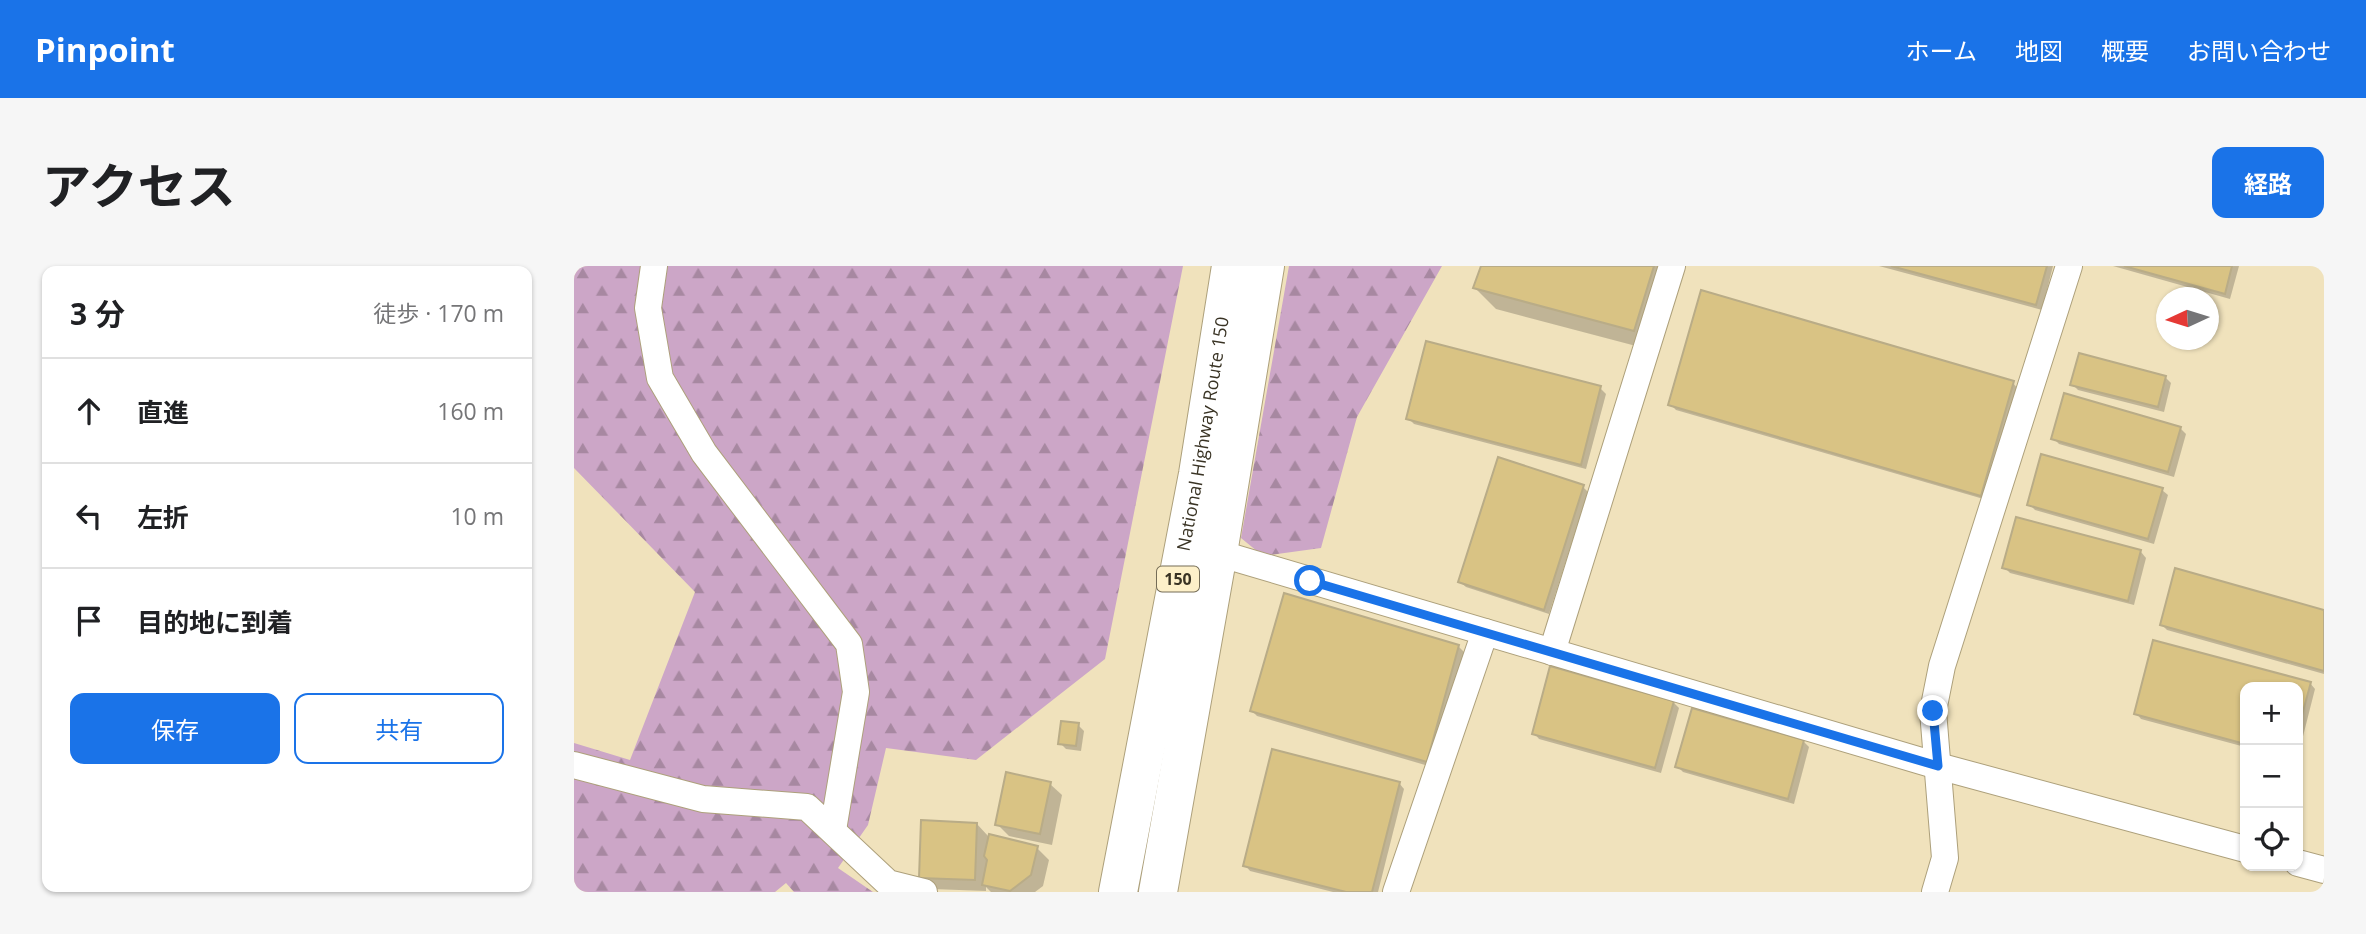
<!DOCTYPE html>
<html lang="ja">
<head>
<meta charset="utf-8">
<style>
  body { margin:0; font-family:"Open Sans","Noto Sans JP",sans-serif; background:#f6f6f6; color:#202124 }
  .controls { position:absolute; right:21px; bottom:21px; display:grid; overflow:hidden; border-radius:14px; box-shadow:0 2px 5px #0004 }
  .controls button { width:63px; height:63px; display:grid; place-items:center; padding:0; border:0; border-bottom:2px solid #e0e0e0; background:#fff; color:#202124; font:35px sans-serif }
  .compass { position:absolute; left:1582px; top:21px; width:63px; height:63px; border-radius:50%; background:#fff; box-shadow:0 2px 5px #0004; rotate:266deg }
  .stop { position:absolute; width:21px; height:21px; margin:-16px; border:5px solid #1a73e8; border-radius:50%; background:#fff }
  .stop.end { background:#1a73e8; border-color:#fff; box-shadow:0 2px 7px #0008 }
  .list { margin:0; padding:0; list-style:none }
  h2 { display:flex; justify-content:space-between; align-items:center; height:91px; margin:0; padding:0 28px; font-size:30px }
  h2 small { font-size:23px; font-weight:400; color:#757577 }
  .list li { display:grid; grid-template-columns:46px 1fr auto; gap:21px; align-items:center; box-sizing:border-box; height:105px; padding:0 28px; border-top:2px solid #e0e0e0 }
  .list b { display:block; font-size:26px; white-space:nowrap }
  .list em { font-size:23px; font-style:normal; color:#757577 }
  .actions { display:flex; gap:14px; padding:21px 28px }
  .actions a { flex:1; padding:16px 0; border:2px solid #1a73e8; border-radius:14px; text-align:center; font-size:24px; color:#1a73e8 }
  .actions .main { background:#1a73e8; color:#fff }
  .icon { flex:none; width:38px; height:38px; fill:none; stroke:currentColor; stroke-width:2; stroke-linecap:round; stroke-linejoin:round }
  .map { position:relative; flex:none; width:1750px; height:626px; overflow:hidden; border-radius:14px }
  header { display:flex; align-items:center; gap:42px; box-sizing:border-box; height:98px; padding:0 35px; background:#1a73e8; color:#fff }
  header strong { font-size:33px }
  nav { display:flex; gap:38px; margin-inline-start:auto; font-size:24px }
  .intro { display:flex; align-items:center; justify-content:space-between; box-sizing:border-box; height:168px; padding:0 42px }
  h1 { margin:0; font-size:49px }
  .button { padding:18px 32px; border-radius:14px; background:#1a73e8; color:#fff; font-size:24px; font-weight:700 }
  main { display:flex; gap:42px; padding:0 42px }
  aside { flex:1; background:#fff; border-radius:14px; box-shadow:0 2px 5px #0004 }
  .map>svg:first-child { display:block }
  .forest { fill:url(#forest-firs) }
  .shadow { fill:#0003 }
  .building { fill:#d9c384; stroke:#b9ac87; stroke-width:2 }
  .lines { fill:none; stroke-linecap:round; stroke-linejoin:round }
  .minor-casing { stroke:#ada07b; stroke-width:28 }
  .trunk-casing { stroke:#ada07b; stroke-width:40 }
  .minor { stroke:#fff; stroke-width:26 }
  .trunk { stroke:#fff; stroke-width:38 }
  .route { stroke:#1a73e8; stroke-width:9 }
  .labels { text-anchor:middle; stroke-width:7; stroke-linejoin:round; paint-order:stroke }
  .shield { fill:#fdf0c9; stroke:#746c56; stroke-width:2 }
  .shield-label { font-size:16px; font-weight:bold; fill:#393324 }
  .street-label { font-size:18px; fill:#393324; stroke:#fdf0c9 }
</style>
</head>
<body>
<header>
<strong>Pinpoint</strong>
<nav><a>ホーム</a><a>地図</a><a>概要</a><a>お問い合わせ</a></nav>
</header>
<div class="intro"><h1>アクセス</h1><a class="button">経路</a></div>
<main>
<aside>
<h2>3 分<small>徒歩 · 170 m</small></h2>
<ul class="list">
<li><svg class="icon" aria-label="ahead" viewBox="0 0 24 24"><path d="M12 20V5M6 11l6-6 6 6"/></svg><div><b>直進</b></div><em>160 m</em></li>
<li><svg class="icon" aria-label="left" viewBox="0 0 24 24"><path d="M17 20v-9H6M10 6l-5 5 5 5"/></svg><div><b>左折</b></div><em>10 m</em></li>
<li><svg class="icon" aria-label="arrive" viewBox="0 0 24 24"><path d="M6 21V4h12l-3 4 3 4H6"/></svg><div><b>目的地に到着</b></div></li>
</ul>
<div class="actions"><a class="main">保存</a><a>共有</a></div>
</aside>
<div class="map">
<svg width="1750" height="626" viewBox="0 0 1750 626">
  <defs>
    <pattern id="forest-firs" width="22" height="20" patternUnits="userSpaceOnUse" patternTransform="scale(1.75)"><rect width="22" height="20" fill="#cca6c7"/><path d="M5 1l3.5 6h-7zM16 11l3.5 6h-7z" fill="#a788a1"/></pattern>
  </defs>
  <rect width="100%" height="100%" fill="#f0e2bc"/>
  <g class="forest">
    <path d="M0 0H609L531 393 402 494 312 482 294 559 264 602 299 626H220L212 617 201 626H0V477L56 494 121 326 0 202Z"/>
    <path d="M715 0H868L783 151 747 282 689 290 667 272Z"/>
  </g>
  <g class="shadow">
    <path d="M909 0H1108L1081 85 922 43 901 22Z"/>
    <path d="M1305 0H1479L1468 44Z"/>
    <path d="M1539 0H1665L1656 33Z"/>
    <path d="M1591 111 1597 117 1590 146 1504 124 1498 118Z"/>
    <path d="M1439 117 1444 123 1413 234 1102 144 1096 138Z"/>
    <path d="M1026 122 1032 128 1012 203 840 158 834 152Z"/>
    <path d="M1606 162 1612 168 1600 211 1485 178 1479 172Z"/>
    <path d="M1009 221 1014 226 975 348 892 321 886 316Z"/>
    <path d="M1588 224 1594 229 1580 278 1461 244 1455 238Z"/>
    <path d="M1567 286 1572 292 1560 339 1436 307 1430 301Z"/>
    <path d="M1750 345V408L1593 364 1588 359Z"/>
    <path d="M1580 376 1736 417 1741 423 1724 490V421H1671V481L1567 453 1562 447Z"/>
    <path d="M884 380 890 386 858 501 683 450 678 445Z"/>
    <path d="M1099 436 1105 442 1087 507 965 473 960 467Z"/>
    <path d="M504 459 510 465 507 485 492 483 486 477Z"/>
    <path d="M1229 475 1235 481 1220 538 1109 506 1103 500Z"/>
    <path d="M825 517 830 523 804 626H759L676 605 671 599Z"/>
    <path d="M476 518 488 529 478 579 435 570 423 558Z"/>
    <path d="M403 558 414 570 463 582 475 594 469 620 461 626H417L412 621V625L358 623 346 611Z"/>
  </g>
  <g class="building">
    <path d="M907 0H1080L1060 65 899 22Z"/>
    <path d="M1317 0H1473L1462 39Z"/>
    <path d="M1550 0H1658L1651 28Z"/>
    <path d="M1127 24 1440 115 1407 230 1094 139Z"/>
    <path d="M852 75 1027 120 1007 199 832 153Z"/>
    <path d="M1505 87 1592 110 1584 141 1496 119Z"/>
    <path d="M1490 127 1607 161 1594 206 1477 173Z"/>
    <path d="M1467 188 1589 222 1574 273 1453 239Z"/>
    <path d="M924 191 1010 219 970 344 884 316Z"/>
    <path d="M1442 251 1567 284 1554 335 1428 302Z"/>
    <path d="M1601 302 1750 344V405L1586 359Z"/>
    <path d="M710 327 885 379 853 496 676 445Z"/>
    <path d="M1579 374 1737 416 1724 464V421H1671V478L1560 448Z"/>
    <path d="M976 400 1100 435 1081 502 958 468Z"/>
    <path d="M1118 442 1230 474 1214 533 1101 501Z"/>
    <path d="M487 455 505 457 502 480 484 478Z"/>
    <path d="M698 483 826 516 798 626H772L669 600Z"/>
    <path d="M432 506 477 516 466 568 421 559Z"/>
    <path d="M347 554 403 557 401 614 345 612Z"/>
    <path d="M415 568 464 580 457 609 436 625 408 619 413 594 410 590Z"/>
  </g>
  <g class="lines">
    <g class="minor-casing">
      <g id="minor">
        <path d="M80 0 74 42 86 112 130 187 275 378 282 426 259 564"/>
        <path d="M644 287 1364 500 1671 583"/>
        <path d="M978 386 1098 0"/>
        <path d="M0 499 129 533 233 541 314 617 350 626"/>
        <path d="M1724 597 1750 604"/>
        <path d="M822 626 911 366"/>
        <path d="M1361 626 1371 592 1359 445 1368 400 1495 0"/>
      </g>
    </g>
    <g class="trunk-casing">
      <g id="trunk">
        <path id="s1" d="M544 626 624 208 657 0"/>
        <path d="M584 626 644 287 691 0"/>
      </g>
    </g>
    <use href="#minor" class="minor"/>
    <use href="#trunk" class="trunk"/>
  </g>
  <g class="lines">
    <path class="route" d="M736 315 1364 500 1359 445"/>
  </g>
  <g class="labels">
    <rect class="shield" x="583" y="300.5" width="42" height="25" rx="5"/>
    <g class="shield-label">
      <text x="604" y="319">150</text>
    </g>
    <g class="street-label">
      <text dy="6" stroke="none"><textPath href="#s1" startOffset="466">National Highway Route 150</textPath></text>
    </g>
  </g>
</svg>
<div class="controls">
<button>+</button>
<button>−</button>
<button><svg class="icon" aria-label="locate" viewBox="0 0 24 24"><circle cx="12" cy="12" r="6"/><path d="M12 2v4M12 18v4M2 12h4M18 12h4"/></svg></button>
</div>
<svg class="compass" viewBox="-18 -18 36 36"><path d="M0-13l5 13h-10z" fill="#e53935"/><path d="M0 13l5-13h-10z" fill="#757577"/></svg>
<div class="stop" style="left:736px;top:315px"></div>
<div class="stop end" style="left:1359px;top:445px"></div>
</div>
</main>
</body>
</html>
